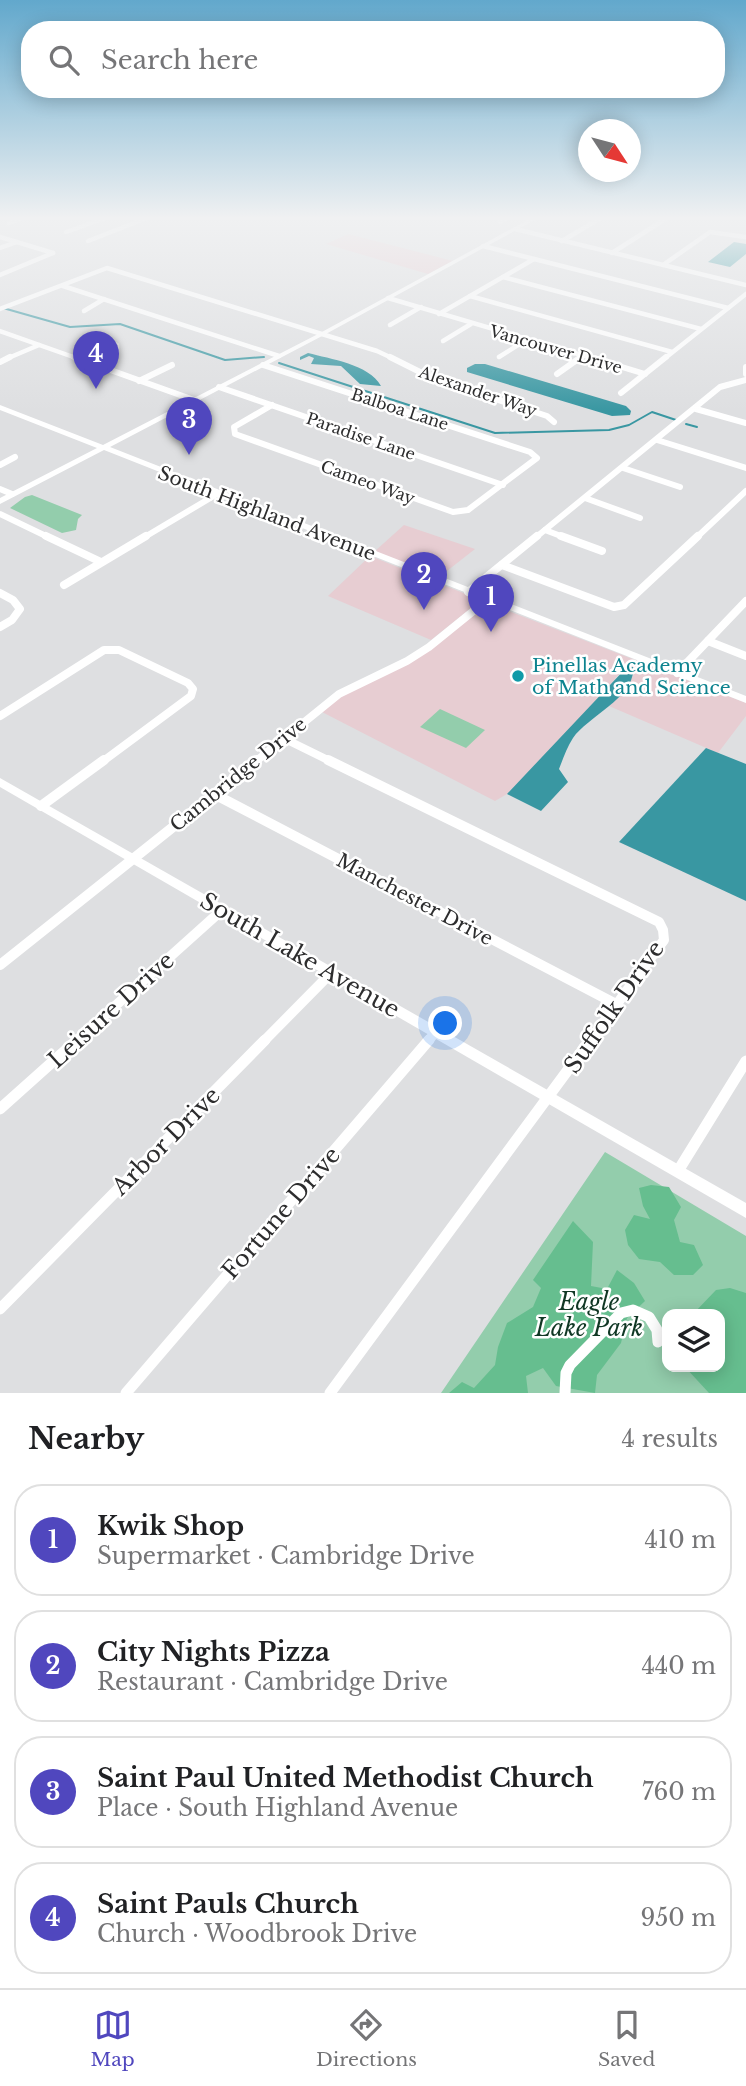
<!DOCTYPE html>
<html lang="en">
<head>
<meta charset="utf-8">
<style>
  body { margin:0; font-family:"Libre Baskerville",serif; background:#f2f2f2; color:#202124 }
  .controls { position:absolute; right:21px; bottom:21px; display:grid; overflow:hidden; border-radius:14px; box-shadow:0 4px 18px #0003 }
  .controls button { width:63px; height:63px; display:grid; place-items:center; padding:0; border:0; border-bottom:2px solid #e0e0e0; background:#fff; color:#202124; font:35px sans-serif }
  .compass { position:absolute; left:578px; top:119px; width:63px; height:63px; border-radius:50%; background:#fff; box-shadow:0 4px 18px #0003; rotate:126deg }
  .you { position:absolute; left:446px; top:1024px; width:24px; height:24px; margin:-18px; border:5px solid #fff; border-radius:50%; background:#1a73e8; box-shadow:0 0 0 10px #1a73e833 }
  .badge { display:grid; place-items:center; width:46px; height:46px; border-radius:50%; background:#5047be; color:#fff; font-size:23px; font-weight:700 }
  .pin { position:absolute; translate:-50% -58px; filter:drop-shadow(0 2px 4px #0008) }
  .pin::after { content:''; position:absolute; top:37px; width:24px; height:21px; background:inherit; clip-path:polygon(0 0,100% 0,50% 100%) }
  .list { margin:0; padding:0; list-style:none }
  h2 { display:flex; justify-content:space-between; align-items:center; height:91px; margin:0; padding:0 28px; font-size:30px }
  h2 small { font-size:23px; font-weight:400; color:#757577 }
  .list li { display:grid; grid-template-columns:46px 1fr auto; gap:21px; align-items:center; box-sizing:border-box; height:112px; margin:0 14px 14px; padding:0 14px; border:2px solid #e0e0e0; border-radius:28px }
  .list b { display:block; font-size:26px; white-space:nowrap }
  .list p { margin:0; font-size:23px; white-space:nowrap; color:#757577 }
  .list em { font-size:23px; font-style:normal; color:#757577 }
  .icon { flex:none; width:38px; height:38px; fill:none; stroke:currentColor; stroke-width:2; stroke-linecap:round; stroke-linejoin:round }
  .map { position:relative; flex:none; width:746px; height:1393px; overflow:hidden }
  .search { position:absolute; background:#fff; box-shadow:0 4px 18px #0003; left:21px; right:21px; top:21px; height:77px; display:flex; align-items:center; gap:18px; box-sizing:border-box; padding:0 24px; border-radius:28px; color:#757577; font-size:26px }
  .sheet { height:595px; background:#fff }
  nav { display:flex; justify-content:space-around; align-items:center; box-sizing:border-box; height:98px; border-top:2px solid #e0e0e0; background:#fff; font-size:19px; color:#757577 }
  nav a { display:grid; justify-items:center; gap:4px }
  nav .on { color:#5047be }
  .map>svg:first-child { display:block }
  .commercial { fill:#e7cdd2 }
  .green { fill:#93cdac; fill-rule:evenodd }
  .forest { fill:#66be8f }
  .water { fill:#3997a2 }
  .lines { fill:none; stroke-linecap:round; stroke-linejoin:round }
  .stream { stroke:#3997a2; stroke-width:2 }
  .street-far4 { stroke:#fff; stroke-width:4.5 }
  .street-far3 { stroke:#fff; stroke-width:6 }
  .street-far2 { stroke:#fff; stroke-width:8 }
  .street-far1 { stroke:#fff; stroke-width:10 }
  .street { stroke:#fff; stroke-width:11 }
  .secondary { fill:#fff; fill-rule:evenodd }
  .culture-dot { fill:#0f9aa8; stroke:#fff; stroke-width:2.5 }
  .labels { text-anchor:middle; stroke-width:5; stroke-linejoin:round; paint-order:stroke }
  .far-street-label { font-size:16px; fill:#2d2d2e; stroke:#fff }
  .street-label { font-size:19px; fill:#2d2d2e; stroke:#fff }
  .culture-label { font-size:19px; fill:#0d838f; stroke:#fff; text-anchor:start }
  .near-street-label { font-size:23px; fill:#2d2d2e; stroke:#fff }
  .near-park-label { font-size:23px; font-style:italic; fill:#103724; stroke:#fff }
</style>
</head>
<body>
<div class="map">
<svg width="746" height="1393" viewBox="0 0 746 1393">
  <rect width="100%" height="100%" fill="#dedfe1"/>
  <g class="commercial">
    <path d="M348 234 453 261 428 274 326 244Z"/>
    <path d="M404 525 475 549 438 578 374 552Z"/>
    <path d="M370 556 481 600 431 640 328 596Z"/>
    <path d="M488 603 746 703V716L718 753 609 706 619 697 634 674H619L594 704 507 794 495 801 322 712 342 696 410 663Z"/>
  </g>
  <g class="green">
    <path d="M32 495 82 515 78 519 76 530 62 533 10 508 25 497Z"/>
    <path d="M440 709 485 730 466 748 420 727Z"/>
    <path d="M605 1152 746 1236V1393H441ZM667 1314H720V1367H667Z"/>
  </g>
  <g class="forest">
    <path d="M651 1185 669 1187 681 1207 674 1220 680 1242 694 1245 703 1265 693 1275H674L660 1262 639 1259 628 1245 625 1230 634 1215 650 1219 643 1206 639 1188Z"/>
    <path d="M573 1221 593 1242 591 1286 607 1289 617 1270 634 1283 645 1301 627 1318 621 1343 597 1375 595 1393 556 1386 543 1368 526 1376 528 1393H449L462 1382 474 1388 495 1365 498 1347 507 1323 533 1307 541 1288 533 1280Z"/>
    <path d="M730 1288 746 1293V1393H709L685 1367H720V1314H693L716 1290Z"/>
  </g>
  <g class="water">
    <path d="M734 242 746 244V254L730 267 708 262Z"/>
    <path d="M308 353C330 359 369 364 381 386L360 384 341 366 311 364 314 358 309 356 300 360V357Z"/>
    <path d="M475 364H485L626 406 631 411 630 415 612 416 467 372V368Z"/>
    <path d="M627 667H633C636 697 588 716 573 738 567 747 563 759 559 769L568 782 541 811 507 794Z"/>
    <path d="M706 748 746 764V901L619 842Z"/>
  </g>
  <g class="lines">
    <g class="stream">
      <path d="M3 308 70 327 120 324 225 360 264 357"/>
      <path d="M279 363 495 433 609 430 629 425 652 412 676 420"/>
      <path d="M686 424 697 427"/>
    </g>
    <g class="street-far4">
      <path d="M740 216 746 217"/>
      <path d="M500 222 511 216"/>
      <path d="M9 223 27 216"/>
      <path d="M515 229 746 285"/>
      <path d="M66 232 111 216"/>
      <path d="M0 237 53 253"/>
      <path d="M88 241 152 216"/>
      <path d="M562 241 604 216"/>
      <path d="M483 246 728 308"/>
      <path d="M0 248 17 242"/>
      <path d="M612 253 670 216"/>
      <path d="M663 265 710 232 746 237"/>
      <path d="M0 275 53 253"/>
      <path d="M503 277 701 329"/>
      <path d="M63 286 279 356"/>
      <path d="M470 296 672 352"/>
      <path d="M388 298 595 359"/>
      <path d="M0 309 107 268 377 351 394 359"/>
      <path d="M84 311 104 299"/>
      <path d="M439 314 534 259"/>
      <path d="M390 325 421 307"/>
      <path d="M0 331 79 359"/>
      <path d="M443 341 471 324"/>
      <path d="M499 357 526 340"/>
      <path d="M6 359 39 345"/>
      <path d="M99 359 117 351V345L101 337"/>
      <path d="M578 359 583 356"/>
      <path d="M664 359 746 294"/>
    </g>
    <g class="street-far3">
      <path d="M74 357 194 400"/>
      <path d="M390 357 432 378 547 416 554 422"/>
      <path d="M589 357 645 374"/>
      <path d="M0 362 10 357"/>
      <path d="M91 363 103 357"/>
      <path d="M263 365 530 452 537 458 468 510 453 512 235 434 234 427 272 405"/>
      <path d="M746 367V374"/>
      <path d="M557 374 581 357"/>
      <path d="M139 381 172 365"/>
      <path d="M219 387 503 485"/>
      <path d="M621 393 666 357"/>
      <path d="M696 409 746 423"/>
      <path d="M657 440 746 468"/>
      <path d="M0 465 15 457"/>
      <path d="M623 468 680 487"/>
      <path d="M0 489 12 494"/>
      <path d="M585 498 640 518"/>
      <path d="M0 514 50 538"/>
      <path d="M545 530 566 538"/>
      <path d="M143 538 217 494"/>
      <path d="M535 538 720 387 746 380"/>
      <path d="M696 538 746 491"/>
    </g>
    <g class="street-far2">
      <path d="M46 536 101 562"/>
      <path d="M561 536 602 551"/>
      <path d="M502 565 614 607 624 605 698 536"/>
      <path d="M64 585 146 536"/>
      <path d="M468 592 537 536"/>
      <path d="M0 593 13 600 20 609 12 620 0 627"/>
      <path d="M708 641 746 656"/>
      <path d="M677 673 746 601"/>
      <path d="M0 716 104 650H119L188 683 193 689 191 696 102 762"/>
      <path d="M283 738 332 762"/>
      <path d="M255 762 339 694 407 661 429 647 487 600"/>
    </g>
    <g class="street-far1">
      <path d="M328 760 659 922 663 930 664 940 589 1042"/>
      <path d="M214 794 616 1004"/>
      <path d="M41 806 104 760"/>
      <path d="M0 965 257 760"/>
      <path d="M75 1042 222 910"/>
      <path d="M263 1042 331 973"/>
      <path d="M427 1042 435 1033"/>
    </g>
    <g class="street">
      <path d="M0 1109 77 1040"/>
      <path d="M678 1171 746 1061"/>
      <path d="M0 1309 265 1040"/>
      <path d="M126 1393 429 1040"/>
      <path d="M330 1393 590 1040"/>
      <path d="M565 1393 566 1373 570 1365 621 1313 633 1310 649 1317 657 1330 658 1342"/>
    </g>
    <g class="secondary">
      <path d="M535 216H542L324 335 110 447 746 696V703L104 450 0 504V498L97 448 0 410V405L103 445 320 333Z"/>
      <path d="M0 778 746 1203V1218L0 787Z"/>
    </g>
  </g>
  <linearGradient id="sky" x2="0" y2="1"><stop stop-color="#62a8cc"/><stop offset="0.53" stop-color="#f0f1f2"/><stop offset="1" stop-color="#f0f1f2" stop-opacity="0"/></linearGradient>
  <rect width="746" height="411" fill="url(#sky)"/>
  <circle class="culture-dot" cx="518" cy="676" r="7"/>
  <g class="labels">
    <g class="far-street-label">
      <text transform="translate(556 349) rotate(16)" y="6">Vancouver Drive</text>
      <text transform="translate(478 391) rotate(19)" y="6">Alexander Way</text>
      <text transform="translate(400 409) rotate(18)" y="6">Balboa Lane</text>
      <text transform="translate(361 436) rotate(19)" y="6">Paradise Lane</text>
      <text transform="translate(368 482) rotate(20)" y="6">Cameo Way</text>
    </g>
    <g class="street-label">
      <text transform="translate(267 513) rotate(21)" y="7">South Highland Avenue</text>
      <text transform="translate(238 774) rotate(-39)" y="7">Cambridge Drive</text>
      <text transform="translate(415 899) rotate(28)" y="7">Manchester Drive</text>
    </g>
    <g class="culture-label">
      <text x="532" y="672">Pinellas Academy<tspan x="532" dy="22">of Math and Science</tspan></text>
    </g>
    <g class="near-street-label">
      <text transform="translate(300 955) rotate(30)" y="8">South Lake Avenue</text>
      <text transform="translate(614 1007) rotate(-55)" y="8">Suffolk Drive</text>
      <text transform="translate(111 1010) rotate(-42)" y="8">Leisure Drive</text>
      <text transform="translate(166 1141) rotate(-45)" y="8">Arbor Drive</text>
      <text transform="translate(281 1213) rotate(-49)" y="8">Fortune Drive</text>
    </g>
    <g class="near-park-label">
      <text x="589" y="1310">Eagle<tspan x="589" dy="26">Lake Park</tspan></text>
    </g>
  </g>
</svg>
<div class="controls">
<button><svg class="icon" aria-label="layers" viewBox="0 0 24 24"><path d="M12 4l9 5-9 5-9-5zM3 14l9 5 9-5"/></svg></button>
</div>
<svg class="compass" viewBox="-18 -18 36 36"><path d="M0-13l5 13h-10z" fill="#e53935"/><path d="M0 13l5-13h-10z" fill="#757577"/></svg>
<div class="you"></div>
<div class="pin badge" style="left:491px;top:632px">1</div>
<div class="pin badge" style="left:424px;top:610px">2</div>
<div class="pin badge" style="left:189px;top:455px">3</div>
<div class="pin badge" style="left:96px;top:389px">4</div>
<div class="search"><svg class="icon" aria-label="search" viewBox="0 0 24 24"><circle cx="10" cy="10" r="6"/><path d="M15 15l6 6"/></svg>Search here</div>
</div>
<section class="sheet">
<h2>Nearby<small>4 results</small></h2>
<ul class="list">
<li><span class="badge">1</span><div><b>Kwik Shop</b><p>Supermarket · Cambridge Drive</p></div><em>410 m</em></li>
<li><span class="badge">2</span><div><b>City Nights Pizza</b><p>Restaurant · Cambridge Drive</p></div><em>440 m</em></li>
<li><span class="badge">3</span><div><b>Saint Paul United Methodist Church</b><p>Place · South Highland Avenue</p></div><em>760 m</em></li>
<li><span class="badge">4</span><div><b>Saint Pauls Church</b><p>Church · Woodbrook Drive</p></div><em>950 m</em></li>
</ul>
</section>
<nav>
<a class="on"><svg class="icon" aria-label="map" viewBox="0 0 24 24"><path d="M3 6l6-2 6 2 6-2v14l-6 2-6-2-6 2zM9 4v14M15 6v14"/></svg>Map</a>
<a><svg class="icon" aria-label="directions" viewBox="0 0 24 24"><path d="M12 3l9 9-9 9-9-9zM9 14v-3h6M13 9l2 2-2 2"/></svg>Directions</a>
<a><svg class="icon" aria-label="saved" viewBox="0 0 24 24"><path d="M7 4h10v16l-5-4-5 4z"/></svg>Saved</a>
</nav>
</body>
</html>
